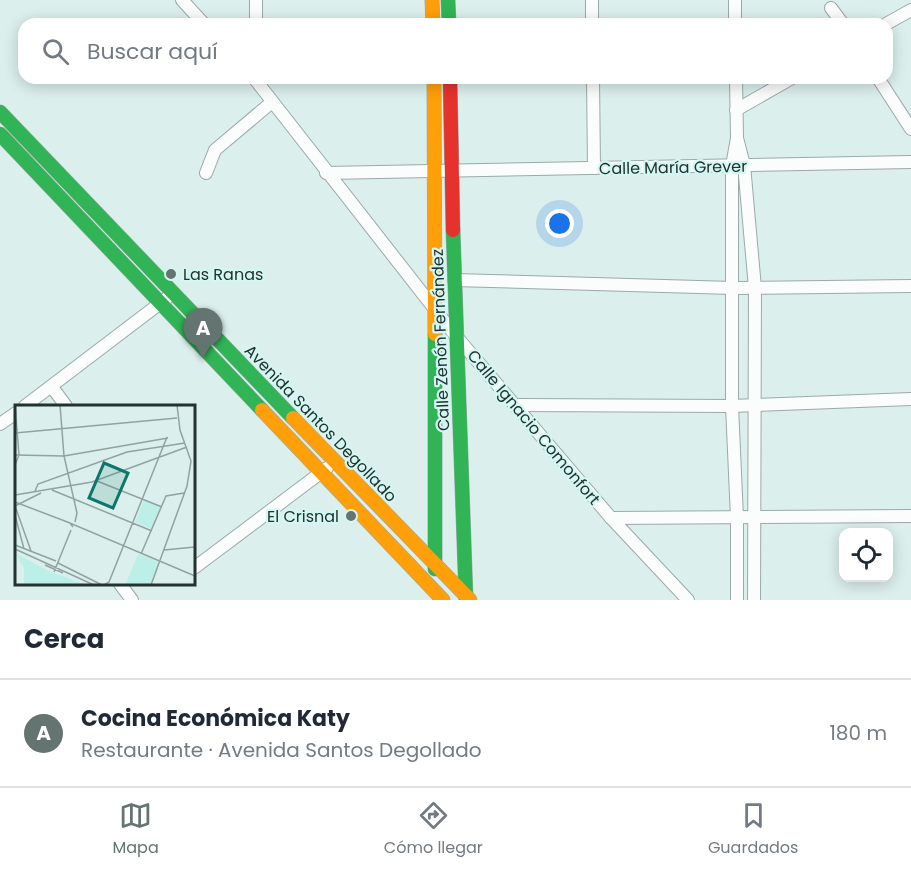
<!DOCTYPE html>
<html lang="es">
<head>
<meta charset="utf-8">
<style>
  body { margin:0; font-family:Poppins,sans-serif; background:#f2f2f3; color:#1f2937 }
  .controls { position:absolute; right:18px; bottom:18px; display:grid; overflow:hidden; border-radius:12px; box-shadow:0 3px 15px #0003 }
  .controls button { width:54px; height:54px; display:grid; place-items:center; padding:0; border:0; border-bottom:2px solid #e0e1e3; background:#fff; color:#1f2937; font:30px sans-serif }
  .you { position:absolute; left:560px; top:224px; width:21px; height:21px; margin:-15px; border:4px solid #fff; border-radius:50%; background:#1a73e8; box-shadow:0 0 0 9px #1a73e833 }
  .badge { display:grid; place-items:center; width:39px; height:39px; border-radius:50%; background:#637471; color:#fff; font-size:20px; font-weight:700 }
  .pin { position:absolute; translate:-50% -50px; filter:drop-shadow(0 2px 3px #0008) }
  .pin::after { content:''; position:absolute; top:32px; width:21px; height:18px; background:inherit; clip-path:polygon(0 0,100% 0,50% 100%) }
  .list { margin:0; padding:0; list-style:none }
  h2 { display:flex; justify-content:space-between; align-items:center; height:78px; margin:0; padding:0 24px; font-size:26px }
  h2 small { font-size:20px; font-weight:400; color:#747a83 }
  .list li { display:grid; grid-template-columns:39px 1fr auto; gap:18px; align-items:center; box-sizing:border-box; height:108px; padding:0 24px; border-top:2px solid #e0e1e3 }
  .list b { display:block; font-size:22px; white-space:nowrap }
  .list p { margin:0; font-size:20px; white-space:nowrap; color:#747a83 }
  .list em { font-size:20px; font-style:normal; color:#747a83 }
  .icon { flex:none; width:33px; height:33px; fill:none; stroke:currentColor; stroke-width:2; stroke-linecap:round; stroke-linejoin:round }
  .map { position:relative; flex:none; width:911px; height:600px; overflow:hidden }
  .search { position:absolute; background:#fff; box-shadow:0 3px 15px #0003; left:18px; right:18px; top:18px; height:66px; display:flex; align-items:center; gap:15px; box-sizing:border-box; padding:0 21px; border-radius:18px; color:#747a83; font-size:22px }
  .sheet { height:186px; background:#fff }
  nav { display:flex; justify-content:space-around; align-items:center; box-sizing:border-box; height:84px; border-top:2px solid #e0e1e3; background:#fff; font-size:16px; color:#747a83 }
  nav a { display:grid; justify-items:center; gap:3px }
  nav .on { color:#637471 }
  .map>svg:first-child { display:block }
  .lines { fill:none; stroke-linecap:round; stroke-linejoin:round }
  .street-casing { stroke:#9baaa8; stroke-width:14 }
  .fast-casing { stroke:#9baaa8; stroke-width:15 }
  .slow-casing { stroke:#9baaa8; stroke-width:15 }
  .jam-casing { stroke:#9baaa8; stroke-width:15 }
  .street { stroke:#fafdfc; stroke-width:12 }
  .fast { stroke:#30b455; stroke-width:14 }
  .slow { stroke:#ff9f0a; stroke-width:14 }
  .jam { stroke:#e5322d; stroke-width:14 }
  .poi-dot { fill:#637471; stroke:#d3f7f2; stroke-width:2 }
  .labels { text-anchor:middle; stroke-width:4.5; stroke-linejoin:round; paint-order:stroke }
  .street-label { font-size:16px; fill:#23312f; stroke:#d3f7f2 }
  .poi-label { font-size:16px; fill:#23312f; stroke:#d3f7f2; text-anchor:start }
  .inset-road { fill:none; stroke:#91a3a0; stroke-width:1.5 }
  .view { fill:#0f766e; fill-opacity:0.15; stroke:#0f766e; stroke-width:3 }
  .inset-edge { fill:none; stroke:#23312f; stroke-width:3 }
</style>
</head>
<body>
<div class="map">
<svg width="911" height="600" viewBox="0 0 911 600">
  <rect width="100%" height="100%" fill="#dbefec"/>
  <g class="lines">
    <g class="street-casing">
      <g id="street">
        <path d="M182 0 204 24"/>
        <path d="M592 0V24"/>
        <path d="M735 0V24"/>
        <path d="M831 8 843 24"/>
        <path d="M256 24V0"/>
        <path d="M886 24 911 10"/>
        <path d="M254 78 455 335 611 518 688 600"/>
        <path d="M593 78 594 168"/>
        <path d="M736 78 737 138 732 166V406L737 518V600"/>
        <path d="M878 78 911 129"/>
        <path d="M736 110 792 78"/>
        <path d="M737 138 744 165 755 288 754 600"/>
        <path d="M206 173 215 150 272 102"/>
        <path d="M326 173 911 162"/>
        <path d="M454 280 733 288 911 286"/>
        <path d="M52 387 66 406"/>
        <path d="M516 405 732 406 911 399"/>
        <path d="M25 406 167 298"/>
        <path d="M0 424 16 413"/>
        <path d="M611 518 911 516"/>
        <path d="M194 568 327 468"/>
        <path d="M120 584 132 600"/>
      </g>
    </g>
    <g class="fast-casing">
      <g id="fast">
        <path d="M448 0 449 24"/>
        <path d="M0 112 293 418"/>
        <path d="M0 134 262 410"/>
        <path d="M453 230 466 599"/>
        <path d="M435 334V569"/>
      </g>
    </g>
    <g class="slow-casing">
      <g id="slow">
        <path d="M432 0 433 24"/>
        <path d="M434 78 435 334"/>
        <path d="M262 410 443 600"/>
        <path d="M293 418 470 600"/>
      </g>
    </g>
    <g class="jam-casing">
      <path id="jam" d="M450 78 453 230"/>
    </g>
    <use href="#street" class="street"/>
    <use href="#fast" class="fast"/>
    <use href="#slow" class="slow"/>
    <use href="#jam" class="jam"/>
  </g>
  <g class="poi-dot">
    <circle cx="171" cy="274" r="6"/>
    <circle cx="351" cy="516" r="6"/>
  </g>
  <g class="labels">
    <g class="street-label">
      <text transform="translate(673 167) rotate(-1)" y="6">Calle María Grever</text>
      <text transform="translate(440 340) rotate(-92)" y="6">Calle Zenón Fernández</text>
      <text transform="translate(321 423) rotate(46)" y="6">Avenida Santos Degollado</text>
      <text transform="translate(534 427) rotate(50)" y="6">Calle Ignacio Comonfort</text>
    </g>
    <g class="poi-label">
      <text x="183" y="280">Las Ranas</text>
      <text x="339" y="522" text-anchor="end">El Crisnal</text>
    </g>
  </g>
  <g transform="translate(15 405)">
    <rect width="180" height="180" fill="#dbefec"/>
    <path d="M129 95 146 102 136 124 120 117ZM0 148 36 167 72 180H9V163ZM123 149 145 157 136 180H110Z" fill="#bdefe9"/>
    <path class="inset-road" d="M45 0 49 51 62 108 60 117M0 28 162 13M0 50 49 51 153 33M0 60 4 50 0 0M82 76 147 102M37 85 137 126M20 86 23 79 112 47 170 38M0 90 77 77 172 42M0 97 55 118M0 101 16 146M0 101 26 88M0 110 9 144M58 122 55 118 180 171M0 140 41 156M0 144 79 180M149 145 180 142M126 149 151 91 169 88M43 158 87 180M30 160 48 168M39 167 56 125M89 180 94 177 152 32M136 180 172 81 176 56 165 25 162 0"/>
    <path class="view" d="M89 58 113 68 98 103 74 93Z"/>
    <rect width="180" height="180" class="inset-edge"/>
  </g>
</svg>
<div class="controls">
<button><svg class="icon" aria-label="locate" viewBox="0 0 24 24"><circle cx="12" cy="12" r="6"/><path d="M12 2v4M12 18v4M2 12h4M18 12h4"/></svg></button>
</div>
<div class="you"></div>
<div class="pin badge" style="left:203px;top:358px">A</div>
<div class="search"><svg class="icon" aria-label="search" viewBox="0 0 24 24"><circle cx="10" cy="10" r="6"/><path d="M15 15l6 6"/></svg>Buscar aquí</div>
</div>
<section class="sheet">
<h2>Cerca<small></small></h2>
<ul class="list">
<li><span class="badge">A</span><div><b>Cocina Económica Katy</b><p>Restaurante · Avenida Santos Degollado</p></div><em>180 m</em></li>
</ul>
</section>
<nav>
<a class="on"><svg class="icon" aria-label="map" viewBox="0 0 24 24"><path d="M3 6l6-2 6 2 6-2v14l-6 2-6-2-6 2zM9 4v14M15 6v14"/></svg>Mapa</a>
<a><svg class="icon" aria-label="directions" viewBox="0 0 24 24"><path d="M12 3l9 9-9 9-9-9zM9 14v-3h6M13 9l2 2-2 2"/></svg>Cómo llegar</a>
<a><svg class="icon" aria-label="saved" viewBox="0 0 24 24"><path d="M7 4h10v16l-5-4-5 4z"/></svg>Guardados</a>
</nav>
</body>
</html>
